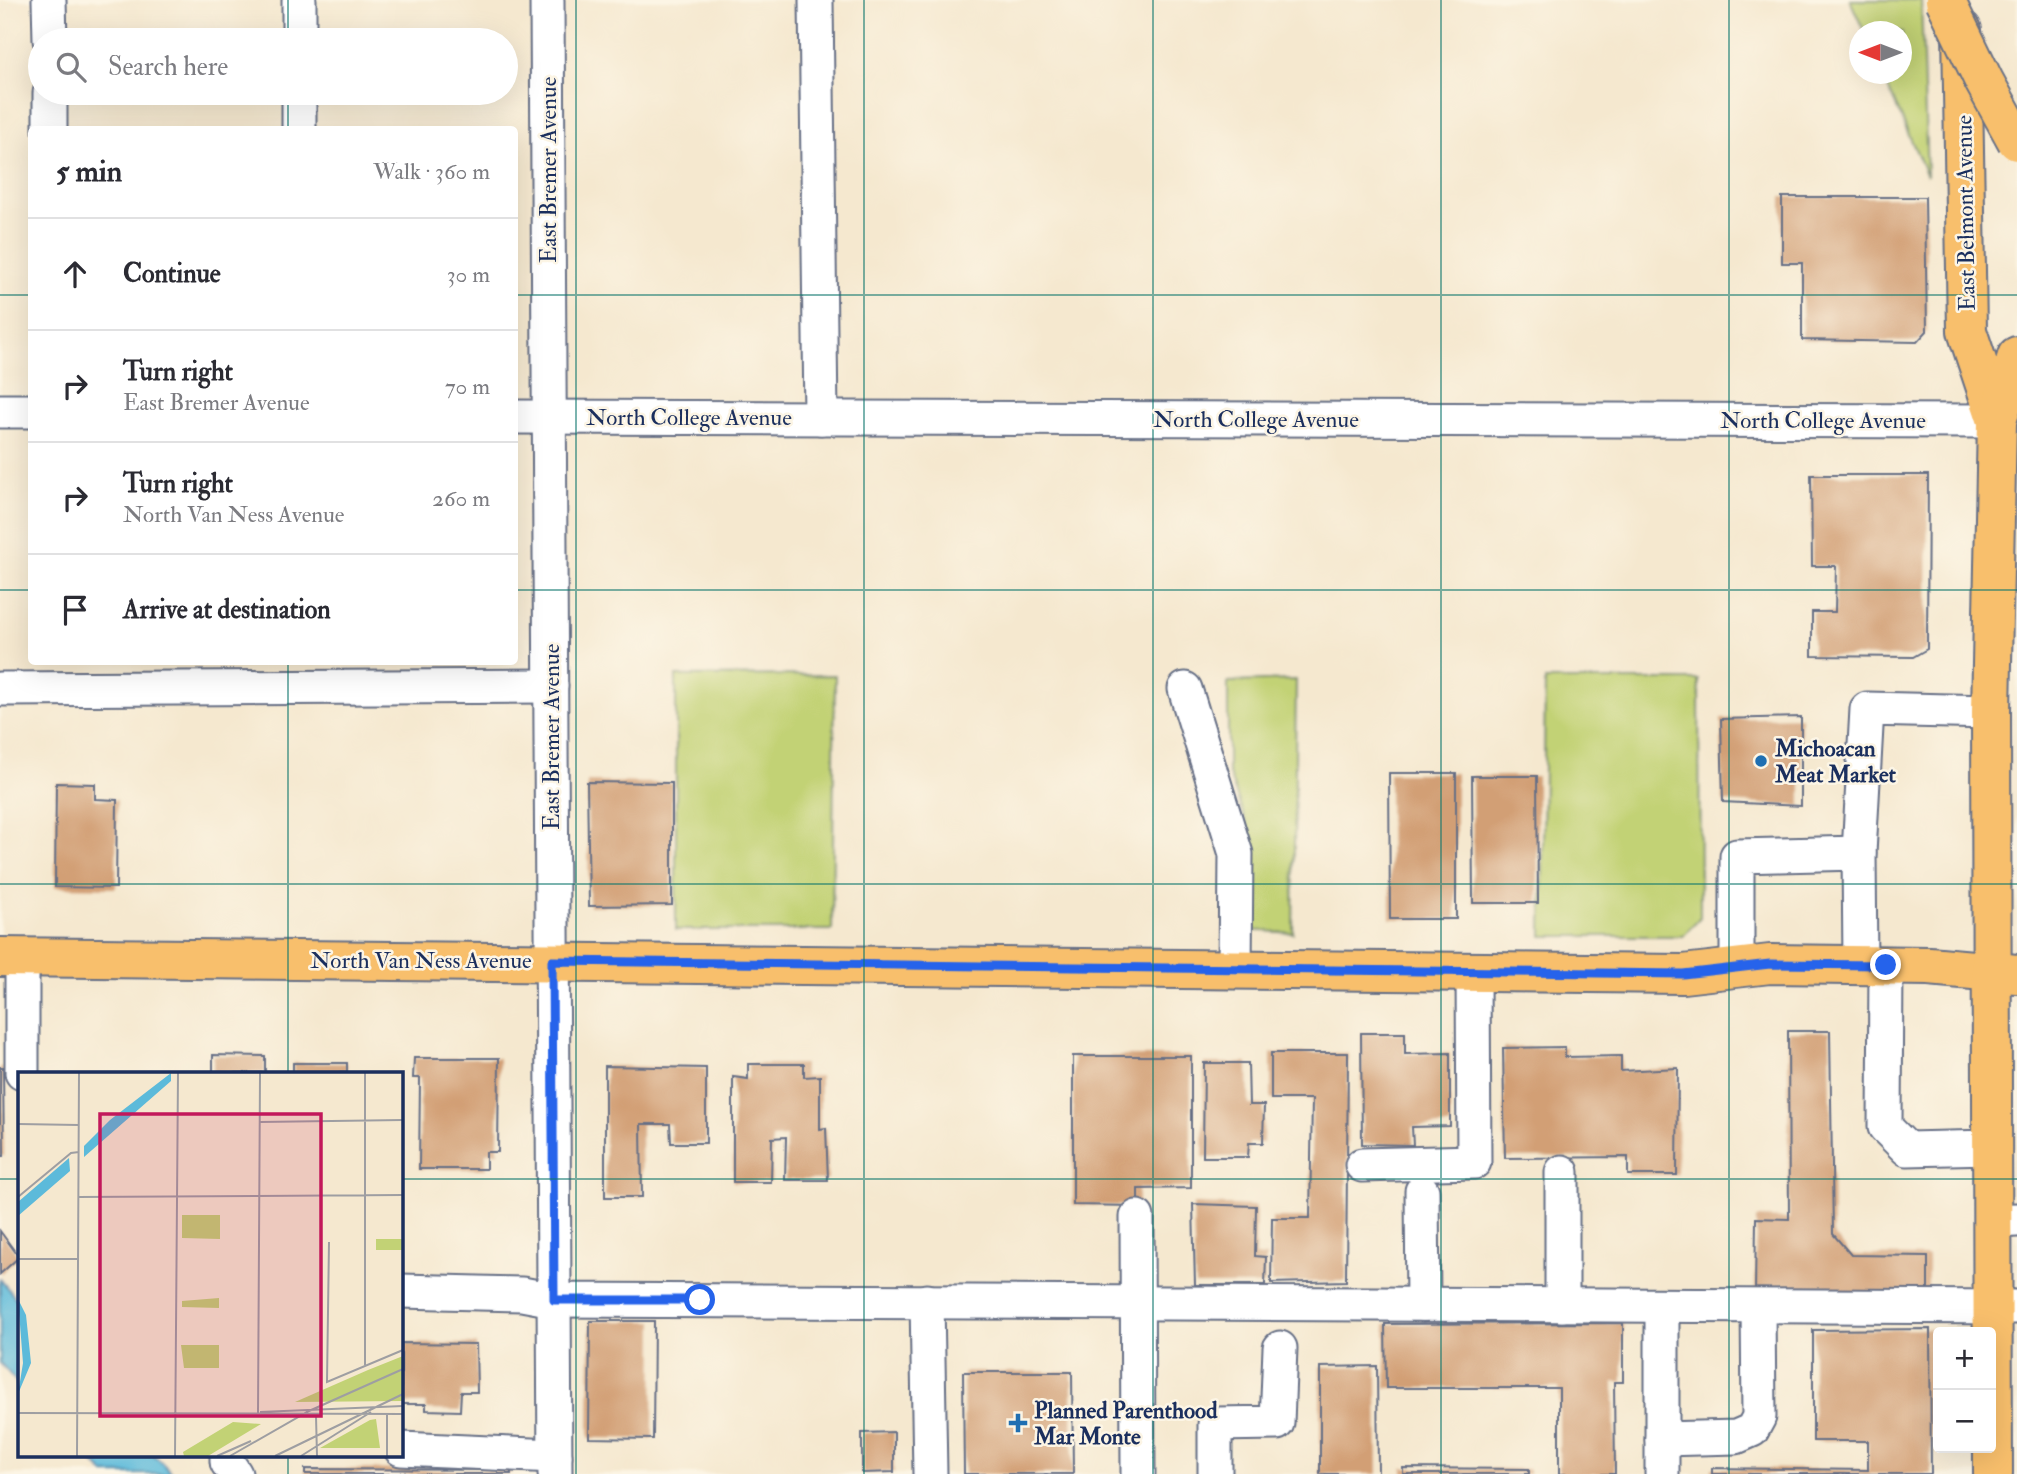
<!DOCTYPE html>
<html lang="en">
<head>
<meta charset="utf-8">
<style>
  body { margin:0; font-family:"IM FELL Double Pica",serif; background:#f2f2f3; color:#2b2b33 }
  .controls { position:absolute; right:21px; bottom:21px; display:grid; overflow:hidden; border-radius:7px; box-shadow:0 7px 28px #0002 }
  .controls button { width:63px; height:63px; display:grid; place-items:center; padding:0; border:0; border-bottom:2px solid #e1e1e2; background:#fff; color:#2b2b33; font:35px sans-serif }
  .compass { position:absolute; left:1849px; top:21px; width:63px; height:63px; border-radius:50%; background:#fff; box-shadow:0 7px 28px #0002; rotate:270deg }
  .stop { position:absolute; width:21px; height:21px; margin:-16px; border:5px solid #2563eb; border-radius:50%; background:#fff }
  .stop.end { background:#2563eb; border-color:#fff; box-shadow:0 2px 7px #0008 }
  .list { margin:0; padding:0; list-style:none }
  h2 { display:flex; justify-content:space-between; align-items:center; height:91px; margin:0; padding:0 28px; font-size:30px }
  h2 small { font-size:23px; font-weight:400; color:#7c7c81 }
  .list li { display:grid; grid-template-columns:46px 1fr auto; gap:21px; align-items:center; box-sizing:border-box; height:112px; padding:0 28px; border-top:2px solid #e1e1e2 }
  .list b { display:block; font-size:26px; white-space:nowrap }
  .list p { margin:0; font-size:23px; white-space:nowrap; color:#7c7c81 }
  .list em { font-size:23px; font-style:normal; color:#7c7c81 }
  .icon { flex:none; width:38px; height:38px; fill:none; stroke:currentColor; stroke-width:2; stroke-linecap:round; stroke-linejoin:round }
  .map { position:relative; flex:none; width:2017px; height:1474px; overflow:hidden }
  .search { position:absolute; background:#fff; box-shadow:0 7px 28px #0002; left:28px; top:28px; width:490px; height:77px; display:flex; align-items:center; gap:18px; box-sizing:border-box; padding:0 24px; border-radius:38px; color:#7c7c81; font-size:26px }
  .panel { position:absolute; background:#fff; box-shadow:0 7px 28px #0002; left:28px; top:126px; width:490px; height:539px; border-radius:7px }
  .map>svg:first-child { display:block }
  .green { fill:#c2d275; stroke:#6e806a; stroke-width:2 }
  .water { fill:#5cbada; stroke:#3c749c; stroke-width:2 }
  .building { fill:#d29f74 }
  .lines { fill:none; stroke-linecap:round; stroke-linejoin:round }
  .minor-casing { stroke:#677086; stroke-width:37 }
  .major-casing { stroke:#677086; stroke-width:42 }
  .minor { stroke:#fff; stroke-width:33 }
  .major { stroke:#f8bf6c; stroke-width:38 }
  .highway-bridge-casing { stroke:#677086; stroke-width:42; stroke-linecap:butt }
  .highway-bridge { stroke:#f8bf6c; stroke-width:38 }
  .route { stroke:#2563eb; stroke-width:9 }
  .grid { fill:none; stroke:#0f766e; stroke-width:2; stroke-opacity:0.55 }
  .poi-dot { fill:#1f6fb2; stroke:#fcf5e5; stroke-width:2.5 }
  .labels { text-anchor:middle; stroke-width:5; stroke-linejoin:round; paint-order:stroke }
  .street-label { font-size:23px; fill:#1b2f5e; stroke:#fcf5e5 }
  .poi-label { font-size:23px; font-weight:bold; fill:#1b2f5e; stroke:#fcf5e5; text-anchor:start }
  .inset-road { fill:none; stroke:#9e9ea2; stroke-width:2 }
  .view { fill:#c2185b; fill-opacity:0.15; stroke:#c2185b; stroke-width:3.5 }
  .inset-edge { fill:none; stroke:#1b2f5e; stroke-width:3.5 }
</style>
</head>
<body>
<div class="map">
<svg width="2017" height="1474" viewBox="0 0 2017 1474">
  <rect width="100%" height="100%" fill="#fcf5e5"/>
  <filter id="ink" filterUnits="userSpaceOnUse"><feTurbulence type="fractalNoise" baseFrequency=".0143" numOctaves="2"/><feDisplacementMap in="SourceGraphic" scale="14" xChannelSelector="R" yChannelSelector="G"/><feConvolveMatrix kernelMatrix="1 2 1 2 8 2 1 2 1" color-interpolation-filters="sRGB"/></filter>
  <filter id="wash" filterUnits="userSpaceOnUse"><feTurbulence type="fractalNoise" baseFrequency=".00686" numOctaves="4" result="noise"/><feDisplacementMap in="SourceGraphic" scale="28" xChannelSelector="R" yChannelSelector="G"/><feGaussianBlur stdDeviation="1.57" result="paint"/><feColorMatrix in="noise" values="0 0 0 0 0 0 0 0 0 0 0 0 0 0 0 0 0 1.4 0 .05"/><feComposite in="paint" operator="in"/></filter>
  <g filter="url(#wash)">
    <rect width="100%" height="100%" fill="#f5e8cf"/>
    <g class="green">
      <path d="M1850 0H1921L1927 176 1882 74H1902V32L1864 31Z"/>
      <path d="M835 675 832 930H676V676Z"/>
      <path d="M1296 680 1293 933 1247 930V825L1228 771V682Z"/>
      <path d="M1545 680H1699L1700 917 1683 936H1542Z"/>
    </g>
    <g class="water">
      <path d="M0 1279 19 1302V1385L0 1363Z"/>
      <path d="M86 1455H154L173 1474H105Z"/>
    </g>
    <g id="blocks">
      <g class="building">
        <path d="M1782 197H1925L1927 331 1917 342 1802 340V263H1782Z"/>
        <path d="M1811 475H1928L1927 649 1913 657 1812 656V612H1835L1836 566H1812Z"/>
        <path d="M1801 717V806L1723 802 1721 719Z"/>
        <path d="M1389 773H1456V919H1390Z"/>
        <path d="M1472 776H1537L1538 903H1473Z"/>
        <path d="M587 782 672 783V905L589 906Z"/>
        <path d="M56 783 95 784V799L117 800 116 888 55 887Z"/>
        <path d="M1788 1031H1830L1833 1234 1851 1255 1928 1256V1295H1755L1756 1218 1789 1219Z"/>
        <path d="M1361 1033H1405V1054L1450 1053V1126L1412 1127 1413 1145 1362 1144Z"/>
        <path d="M1565 1047V1057L1621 1056V1071L1678 1068 1677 1175H1628V1157L1505 1158 1503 1048Z"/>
        <path d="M1271 1053H1348L1346 1281 1271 1283 1272 1218H1310L1312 1099H1271Z"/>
        <path d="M213 1055 265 1056V1073H213Z"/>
        <path d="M1073 1056H1191V1188L1138 1189V1206L1073 1205Z"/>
        <path d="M414 1058H499L498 1152H486V1169H419L420 1078H413Z"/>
        <rect x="293" y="1063" width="54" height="10"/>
        <path d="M1204 1063H1248L1249 1105H1264L1263 1143H1249L1248 1157H1203Z"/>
        <path d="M748 1064H804V1077L820 1076V1129L826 1128 828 1180H785L786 1137 772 1138 771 1182H733V1077L748 1079Z"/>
        <path d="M605 1066 706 1068V1143H671L670 1124H641L642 1197H605Z"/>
        <path d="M0 1067H3L4 1156H0Z"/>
        <path d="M1193 1204 1256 1206 1255 1256 1266 1257 1265 1285H1195Z"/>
        <path d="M0 1231 19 1257 0 1274Z"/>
        <path d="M590 1321H654L653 1439 589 1438Z"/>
        <path d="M1623 1323V1382H1614L1615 1474H1559V1388H1386L1385 1324Z"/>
        <path d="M1930 1329 1931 1474H1712V1468L1868 1470V1441H1813V1330Z"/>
        <path d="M401 1343 476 1344 477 1392H461L460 1411 426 1410V1404H401Z"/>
        <path d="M1377 1366 1378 1474H1320V1367Z"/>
        <path d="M963 1372H1072L1073 1474H964Z"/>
        <path d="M894 1432V1472L862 1473V1433Z"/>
        <path d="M1403 1468 1529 1469V1474H1403Z"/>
        <path d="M305 1469 511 1470V1474H305Z"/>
      </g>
    </g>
  </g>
  <g filter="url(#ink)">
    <use href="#blocks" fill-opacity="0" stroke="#677086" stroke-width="2"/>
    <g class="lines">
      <g class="minor-casing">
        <g id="minor">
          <path d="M49 0 50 40"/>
          <path d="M299 0V40"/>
          <path d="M547 0 555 1474"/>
          <path d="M816 0 821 418"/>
          <path d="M50 93V130"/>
          <path d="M299 93V130"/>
          <path d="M0 411H32"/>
          <path d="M514 417 1997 421"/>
          <path d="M0 689 551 686"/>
          <path d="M1185 689 1236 854 1235 969"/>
          <path d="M1859 853 1867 709 1991 712"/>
          <path d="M1886 965 1885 1127 1907 1149 1991 1147"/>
          <path d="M1737 968V856L1859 853 1860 965"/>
          <path d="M22 1073V957"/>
          <path d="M1362 1165 1474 1162 1473 972"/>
          <path d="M1562 1172V1305"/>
          <path d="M1422 1191 1423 1304"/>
          <path d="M1137 1217 1138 1474"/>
          <path d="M1992 1221 2017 1220"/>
          <path d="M401 1291 522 1294 554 1300 2017 1307"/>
          <path d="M927 1301 930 1474"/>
          <path d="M1662 1439 1736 1437 1752 1430 1759 1417 1758 1307"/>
          <path d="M401 1449 555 1456"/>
          <path d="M227 1455V1462L235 1474"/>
          <path d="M1215 1474V1424L1277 1423 1280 1348"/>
          <path d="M1662 1474V1306"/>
        </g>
      </g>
      <g class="major-casing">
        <g id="major">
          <path d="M1962 30 1967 331 1997 421"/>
          <path d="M0 957 1683 974 1770 964 1929 966 2017 974"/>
          <path d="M1993 1474 1991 712 1997 421 2017 356"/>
        </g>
      </g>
      <use href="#minor" class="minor"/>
      <use href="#major" class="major"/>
      <g class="highway-bridge-casing">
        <path id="highway-bridge" d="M1945 0 1984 81 2017 141"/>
      </g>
      <use href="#highway-bridge" class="highway-bridge"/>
    </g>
  </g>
  <g class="lines" filter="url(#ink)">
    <path class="route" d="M700 1300H554L552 961 1683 974 1770 964 1886 965"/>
  </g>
  <path class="grid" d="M288 0V40M576 0V1474M864 0V1474M1153 0V1474M1441 0V1474M1729 0V1474M288 93V130M0 295H32M514 295H2017M0 590H32M514 590H2017M288 662V1073M0 884H2017M0 1179H19M401 1179H2017M288 1455V1474"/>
  <g class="poi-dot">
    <circle cx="1761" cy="761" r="7"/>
    <path d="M1014.5 1412.5h7v7h7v7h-7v7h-7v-7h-7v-7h7z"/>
  </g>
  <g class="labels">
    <g class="street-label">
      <text transform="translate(548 170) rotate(-90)" y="8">East Bremer Avenue</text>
      <text transform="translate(1965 213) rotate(-91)" y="8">East Belmont Avenue</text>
      <text x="689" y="425">North College Avenue</text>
      <text x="1256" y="427">North College Avenue</text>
      <text x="1823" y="428">North College Avenue</text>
      <text transform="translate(551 737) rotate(-90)" y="8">East Bremer Avenue</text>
      <text x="421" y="968">North Van Ness Avenue</text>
    </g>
    <g class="poi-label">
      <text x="1775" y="756">Michoacan<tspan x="1775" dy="26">Meat Market</tspan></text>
      <text x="1034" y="1418">Planned Parenthood<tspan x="1034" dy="26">Mar Monte</tspan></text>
    </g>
  </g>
  <g transform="translate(18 1072)">
    <rect width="385" height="385" fill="#f5e8cf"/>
    <path d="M164 143H202V167L164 166ZM358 167H385V178H358ZM201 226V236L164 235V229ZM163 273H201V296H166ZM385 284V329L277 330 350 298ZM358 347 362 376H302L352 348ZM215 350 243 352 190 384H166L165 380Z" fill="#c2d275"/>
    <path d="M153 1V9L66 85V74L92 48ZM51 86 52 99 0 144V130ZM0 227 8 243 13 291 0 322 5 291Z" fill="#5cbada"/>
    <path class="inset-road" d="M242 50 385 48M0 52 61 53M0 125 53 81 61 80M60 125 385 123M311 170 309 310 385 278M0 187H60M347 293V1M242 340 385 334M0 341 385 342M240 341 242 1M369 343V384M298 344 299 384M59 384 61 1M157 384 160 1M199 384 233 369M212 384 291 339 385 297M257 384 385 322M283 384 353 340"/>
    <path class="view" d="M82 42H303V344H82Z"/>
    <rect width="385" height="385" class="inset-edge"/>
  </g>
</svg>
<div class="controls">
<button>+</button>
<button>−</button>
</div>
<svg class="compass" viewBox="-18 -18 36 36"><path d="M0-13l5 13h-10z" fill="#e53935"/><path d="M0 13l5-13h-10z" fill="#7c7c81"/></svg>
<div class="stop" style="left:700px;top:1300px"></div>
<div class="stop end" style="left:1886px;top:965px"></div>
<div class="search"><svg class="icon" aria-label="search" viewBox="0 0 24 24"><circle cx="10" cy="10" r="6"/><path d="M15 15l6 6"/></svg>Search here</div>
<section class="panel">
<h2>5 min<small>Walk · 360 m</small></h2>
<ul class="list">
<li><svg class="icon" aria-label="ahead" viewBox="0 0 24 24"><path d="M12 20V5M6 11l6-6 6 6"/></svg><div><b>Continue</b></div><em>30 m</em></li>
<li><svg class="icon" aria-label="right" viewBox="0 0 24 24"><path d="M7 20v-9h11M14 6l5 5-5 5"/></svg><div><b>Turn right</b><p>East Bremer Avenue</p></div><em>70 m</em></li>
<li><svg class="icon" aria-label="right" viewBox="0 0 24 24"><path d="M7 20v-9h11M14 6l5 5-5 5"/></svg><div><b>Turn right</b><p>North Van Ness Avenue</p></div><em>260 m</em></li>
<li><svg class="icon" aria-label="arrive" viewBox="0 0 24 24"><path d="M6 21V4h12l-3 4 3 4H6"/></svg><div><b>Arrive at destination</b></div></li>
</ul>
</section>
</div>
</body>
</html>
